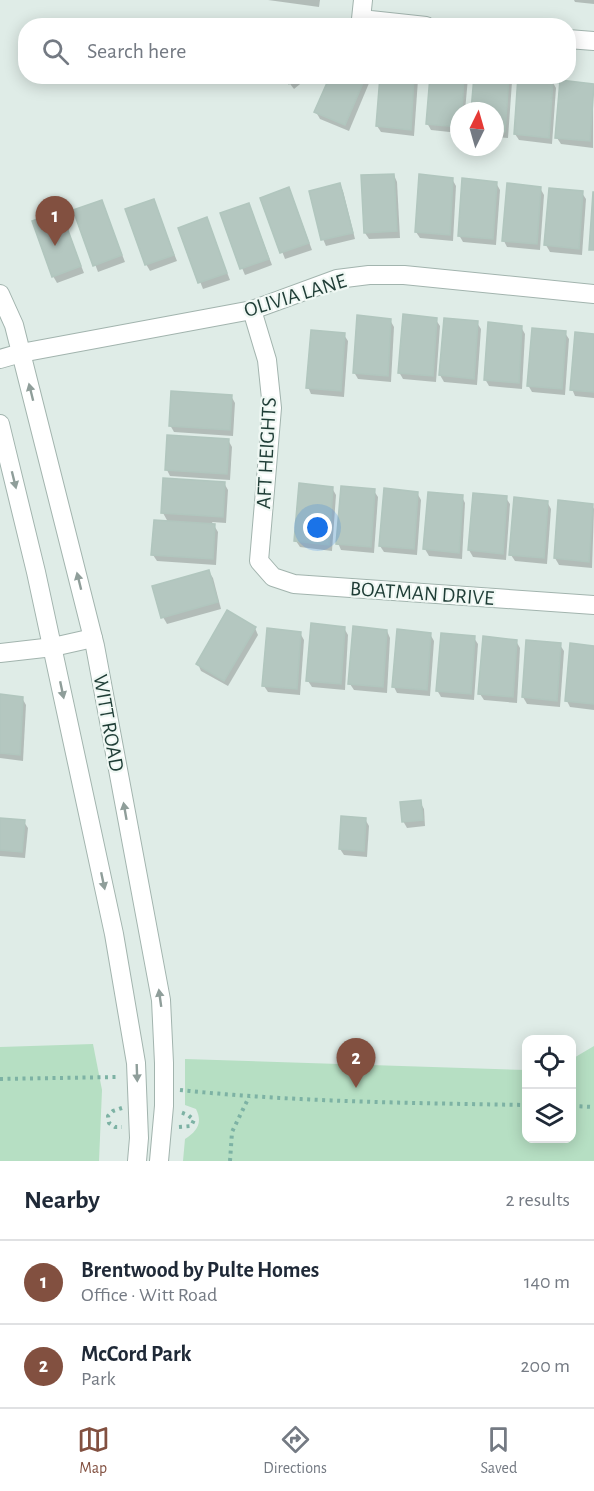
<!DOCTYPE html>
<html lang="en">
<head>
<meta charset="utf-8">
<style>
  body { margin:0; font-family:"Alegreya Sans",sans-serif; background:#f6f6f7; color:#1f2937 }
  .controls { position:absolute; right:18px; bottom:18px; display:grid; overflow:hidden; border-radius:12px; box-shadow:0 3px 15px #0003 }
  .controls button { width:54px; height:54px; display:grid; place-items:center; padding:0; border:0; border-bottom:2px solid #e0e1e3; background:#fff; color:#1f2937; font:30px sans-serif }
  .compass { position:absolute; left:450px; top:102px; width:54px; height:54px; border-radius:50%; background:#fff; box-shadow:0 3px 15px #0003; rotate:5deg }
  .you { position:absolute; left:318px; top:528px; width:21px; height:21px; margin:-15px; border:4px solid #fff; border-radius:50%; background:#1a73e8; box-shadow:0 0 0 9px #1a73e833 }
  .badge { display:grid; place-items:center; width:39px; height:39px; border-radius:50%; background:#825040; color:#fff; font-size:20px; font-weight:700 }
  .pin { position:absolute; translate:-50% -50px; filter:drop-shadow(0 2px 3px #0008) }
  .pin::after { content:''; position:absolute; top:32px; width:21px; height:18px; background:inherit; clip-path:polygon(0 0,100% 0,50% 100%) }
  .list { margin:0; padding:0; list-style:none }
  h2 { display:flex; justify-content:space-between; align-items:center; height:78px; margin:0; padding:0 24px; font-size:26px }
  h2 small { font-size:20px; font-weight:400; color:#747a83 }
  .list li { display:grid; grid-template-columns:39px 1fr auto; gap:18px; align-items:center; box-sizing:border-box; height:84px; padding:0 24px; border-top:2px solid #e0e1e3 }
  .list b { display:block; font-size:22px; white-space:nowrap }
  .list p { margin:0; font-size:20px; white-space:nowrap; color:#747a83 }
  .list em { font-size:20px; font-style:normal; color:#747a83 }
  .icon { flex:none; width:33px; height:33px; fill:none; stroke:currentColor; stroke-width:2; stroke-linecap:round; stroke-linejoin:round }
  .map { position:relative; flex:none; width:594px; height:1161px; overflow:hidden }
  .search { position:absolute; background:#fff; box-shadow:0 3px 15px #0003; left:18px; right:18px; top:18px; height:66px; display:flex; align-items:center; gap:15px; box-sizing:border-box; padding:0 21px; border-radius:24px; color:#747a83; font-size:22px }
  .sheet { height:246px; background:#fff }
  nav { display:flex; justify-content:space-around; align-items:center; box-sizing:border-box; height:84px; border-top:2px solid #e0e1e3; background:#fff; font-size:16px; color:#747a83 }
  nav a { display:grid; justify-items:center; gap:3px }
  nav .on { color:#825040 }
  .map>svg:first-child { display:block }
  .green { fill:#b6dfc3 }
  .shadow { fill:#0003 }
  .building { fill:#b4c7c0; stroke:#b1c6be; stroke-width:1.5 }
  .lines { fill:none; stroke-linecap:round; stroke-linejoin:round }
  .minor-casing { stroke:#a2b4ae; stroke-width:20 }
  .path { stroke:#7db2a4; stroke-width:4; stroke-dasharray:3 4.5; stroke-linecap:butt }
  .minor { stroke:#fff; stroke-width:18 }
  .oneway { fill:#8f9e9a }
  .labels { text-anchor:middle; stroke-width:4.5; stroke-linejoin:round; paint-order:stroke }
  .street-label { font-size:21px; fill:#1f3d36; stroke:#f0f8f4 }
</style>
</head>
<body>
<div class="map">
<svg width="594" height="1161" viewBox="0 0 594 1161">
  <rect width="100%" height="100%" fill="#dfece7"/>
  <g class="green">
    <path d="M93 1044 102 1090 99 1161H0V1047Z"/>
    <path d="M594 1046V1161H183L185 1139C197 1131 203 1123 196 1109L185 1105V1059L526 1070V1138H572V1059Z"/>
  </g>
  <g class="shadow">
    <path d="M268 0H320L319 7Z"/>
    <path d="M574 0H594V4L575 2Z"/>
    <path d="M284 76H310L294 89Z"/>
    <path d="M331 76H372L349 131 320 119 316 112Z"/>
    <path d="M381 76H416L418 80 414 136 381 132 377 126Z"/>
    <path d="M431 76 468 78 465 111H459V133L431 130 427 123Z"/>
    <path d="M508 76 512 82 508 138 495 137V111H473Z"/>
    <path d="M552 81 556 88 552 144 519 140 515 134Z"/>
    <path d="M593 85V148L561 144 557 138Z"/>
    <path d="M394 175 397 182 400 238 369 239 365 233Z"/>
    <path d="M452 179 456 186 453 241 420 238 416 232Z"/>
    <path d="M496 183 500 190 496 245 463 242 459 235Z"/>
    <path d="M340 185 343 191 355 239 326 246 323 239Z"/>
    <path d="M540 188 544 195 540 250 507 247 504 241Z"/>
    <path d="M582 193 586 199 582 255 550 252 546 245Z"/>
    <path d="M292 196 312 250 285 259 262 199Z"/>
    <path d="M101 201 125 262 98 272 75 211Z"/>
    <path d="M153 201 177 261 150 271 146 264Z"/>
    <path d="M249 205 272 265 245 275 242 268Z"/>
    <path d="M60 212 84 273 57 283 53 276Z"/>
    <path d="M206 219 230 280 203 289 180 229Z"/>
    <path d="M390 320 394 327 391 382 358 379 354 372Z"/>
    <path d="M436 320 440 326 436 382 403 379 399 372Z"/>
    <path d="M477 323 481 329 477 385 444 382 440 375Z"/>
    <path d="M521 327 525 334 522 389 489 386 485 379Z"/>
    <path d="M565 333 569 339 565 395 532 392 528 385Z"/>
    <path d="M344 335 348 341 344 397 311 394 308 387Z"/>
    <path d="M594 336V398L575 396 572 389Z"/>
    <path d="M231 396 235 403 233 436 174 432 170 425Z"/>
    <path d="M228 440 232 447 230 480 170 476 167 470Z"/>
    <path d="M224 483 228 490 226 523 212 522 218 532 216 565 157 561 153 555 168 522 163 513Z"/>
    <path d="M332 488 336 495 332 551 300 547 296 541Z"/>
    <path d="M374 491 378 497 374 553 341 550 338 543Z"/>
    <path d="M417 493 421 500 417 555 384 552 380 546Z"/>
    <path d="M462 497 465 503 462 559 429 556 425 549Z"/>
    <path d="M506 498 510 504 506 560 473 557 469 550Z"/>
    <path d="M547 502 551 509 547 564 515 561 511 555Z"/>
    <path d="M560 502 592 505 594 509 592 568 559 565 555 558Z"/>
    <path d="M209 572 213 578 221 609 167 624 163 617Z"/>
    <path d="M255 628 258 635 228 686 201 671 198 664Z"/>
    <path d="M344 628 348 635 345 690 312 687 308 681Z"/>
    <path d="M387 631 390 638 387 693 354 690 350 684Z"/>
    <path d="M300 633 304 640 300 695 268 692 264 686Z"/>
    <path d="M430 634 434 641 430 696 397 693 394 687Z"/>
    <path d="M474 638 478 644 474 700 441 697 437 690Z"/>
    <path d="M516 641 520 648 517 703 484 700 480 694Z"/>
    <path d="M560 645 564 651 560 707 527 704 523 697Z"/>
    <path d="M594 647V710L570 707 567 701Z"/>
    <path d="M0 696 22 698 26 705 23 761 0 758Z"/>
    <path d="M420 802 424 809 425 826 407 828 403 821Z"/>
    <path d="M0 819 24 822 28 828 25 858 0 856Z"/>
    <path d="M365 819 369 826 367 857 344 855 340 849Z"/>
  </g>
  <g class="building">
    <path d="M283 76H298L289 84Z"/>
    <path d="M330 76H366L345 125 314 112Z"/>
    <path d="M380 76H414L411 130 376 126Z"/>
    <path d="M430 76H464L462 111H459V127L426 124Z"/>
    <path d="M474 76H509L505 132 495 131V111H471Z"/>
    <path d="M518 76 553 80 549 138 514 134Z"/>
    <path d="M560 80 594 84 590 141 555 138Z"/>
    <path d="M394 174 397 231 364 233 361 175Z"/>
    <path d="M419 174 453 178 450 235 415 232Z"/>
    <path d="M462 178 497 182 493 239 458 236Z"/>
    <path d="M340 183 353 233 321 240 309 191Z"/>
    <path d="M507 183 541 187 537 244 502 241Z"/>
    <path d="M289 187 309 243 280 253 260 198Z"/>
    <path d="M549 188 583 191 579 249 544 245Z"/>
    <path d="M593 192H594V250H589Z"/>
    <path d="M154 199 174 255 145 265 125 209Z"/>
    <path d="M102 200 122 255 93 266 73 210Z"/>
    <path d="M249 203 269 259 240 269 220 213Z"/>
    <path d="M61 211 81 266 52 277 32 221Z"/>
    <path d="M207 217 227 273 198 283 178 228Z"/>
    <path d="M403 314 437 318 433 376 398 373Z"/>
    <path d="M357 315 391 319 388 376 353 373Z"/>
    <path d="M444 318 478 321 474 379 439 375Z"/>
    <path d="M488 322 522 326 519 383 484 380Z"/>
    <path d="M532 328 566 331 562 389 527 386Z"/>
    <path d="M311 330 345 333 341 391 306 388Z"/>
    <path d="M575 332 594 334V392L570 390Z"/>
    <path d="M171 391 232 395 230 430 169 426Z"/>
    <path d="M167 435 229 439 227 474 165 470Z"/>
    <path d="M163 478 225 482 223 517 161 513Z"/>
    <path d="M299 483 333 487 329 545 294 541Z"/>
    <path d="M341 486 375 489 371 547 336 544Z"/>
    <path d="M384 488 418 492 414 549 379 546Z"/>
    <path d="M428 492 463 495 459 553 423 549Z"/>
    <path d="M473 493 507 496 503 554 468 550Z"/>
    <path d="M514 497 548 501 544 558 509 555Z"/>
    <path d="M558 500 593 504 589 562 554 558Z"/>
    <path d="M154 520 215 524 213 559 151 555Z"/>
    <path d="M209 570 218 602 161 618 152 586Z"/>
    <path d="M227 610 256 627 224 681 196 664Z"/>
    <path d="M311 623 345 627 341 684 306 681Z"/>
    <path d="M353 626 387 630 383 687 348 684Z"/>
    <path d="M267 628 301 632 297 689 262 686Z"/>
    <path d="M397 629 431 633 427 690 392 687Z"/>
    <path d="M441 633 475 636 471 694 436 691Z"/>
    <path d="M483 636 517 640 513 697 478 694Z"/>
    <path d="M526 640 561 643 557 701 522 697Z"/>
    <path d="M570 643 594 646V704L565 701Z"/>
    <path d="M0 694 23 697 20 755 0 753Z"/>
    <path d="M421 800 423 820 402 822 400 802Z"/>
    <path d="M341 816 366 818 364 851 339 849Z"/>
    <path d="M0 818 25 820 22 852 0 850Z"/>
  </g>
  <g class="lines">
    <g class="minor-casing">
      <g id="minor">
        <path d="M363 0 361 19 426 26"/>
        <path d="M568 39 594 41"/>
        <path d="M0 294 14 325 95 646 161 1000 164 1063V1106L159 1161"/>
        <path d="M252 310 267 360 272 408 259 561 273 577 294 584 594 605"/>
        <path d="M0 359 21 353 252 310 337 279 369 275H404L594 294"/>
        <path d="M0 424 36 572 114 934 136 1063 139 1138 137 1161"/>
        <path d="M0 653 53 647 93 638"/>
      </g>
    </g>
    <g class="path">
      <path d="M0 1079 119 1077"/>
      <path d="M180 1090C295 1102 411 1103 526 1105"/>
      <path d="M572 1106 594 1107"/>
      <path d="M122 1108 113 1111 108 1116 109 1123 115 1127H122"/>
      <path d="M179 1127 191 1126 194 1120 188 1115 180 1112"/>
      <path d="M230 1161 232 1132 249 1097"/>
    </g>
    <use href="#minor" class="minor"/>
  </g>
  <defs><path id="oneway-solid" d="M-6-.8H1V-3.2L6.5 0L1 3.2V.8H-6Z" transform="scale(1.5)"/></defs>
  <g class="oneway">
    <use href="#oneway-solid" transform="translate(31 392) rotate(-104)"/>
    <use href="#oneway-solid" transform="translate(14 480) rotate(76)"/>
    <use href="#oneway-solid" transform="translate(79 581) rotate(-104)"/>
    <use href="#oneway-solid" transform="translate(62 690) rotate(78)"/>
    <use href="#oneway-solid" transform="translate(125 811) rotate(-100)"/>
    <use href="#oneway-solid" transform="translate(103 881) rotate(78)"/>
    <use href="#oneway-solid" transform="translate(160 998) rotate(-98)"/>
    <use href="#oneway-solid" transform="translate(137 1073) rotate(88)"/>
  </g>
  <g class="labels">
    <g class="street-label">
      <text transform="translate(295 295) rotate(-17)" y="7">OLIVIA LANE</text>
      <text transform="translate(266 453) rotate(-87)" y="7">AFT HEIGHTS</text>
      <text transform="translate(422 593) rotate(4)" y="7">BOATMAN DRIVE</text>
      <text transform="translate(109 723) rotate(80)" y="7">WITT ROAD</text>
    </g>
  </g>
</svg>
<div class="controls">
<button><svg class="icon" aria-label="locate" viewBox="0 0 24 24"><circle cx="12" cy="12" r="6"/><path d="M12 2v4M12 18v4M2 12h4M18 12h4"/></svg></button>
<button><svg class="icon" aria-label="layers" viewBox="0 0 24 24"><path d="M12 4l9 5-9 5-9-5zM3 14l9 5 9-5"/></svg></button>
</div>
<svg class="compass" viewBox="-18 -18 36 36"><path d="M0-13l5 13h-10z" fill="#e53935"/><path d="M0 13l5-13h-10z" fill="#747a83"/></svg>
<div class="you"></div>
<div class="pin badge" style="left:55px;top:246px">1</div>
<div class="pin badge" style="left:356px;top:1088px">2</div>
<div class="search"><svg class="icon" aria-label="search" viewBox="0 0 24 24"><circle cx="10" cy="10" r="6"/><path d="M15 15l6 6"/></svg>Search here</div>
</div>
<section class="sheet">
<h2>Nearby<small>2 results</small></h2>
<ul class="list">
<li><span class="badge">1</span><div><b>Brentwood by Pulte Homes</b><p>Office · Witt Road</p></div><em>140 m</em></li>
<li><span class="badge">2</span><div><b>McCord Park</b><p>Park</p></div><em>200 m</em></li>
</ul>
</section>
<nav>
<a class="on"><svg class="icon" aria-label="map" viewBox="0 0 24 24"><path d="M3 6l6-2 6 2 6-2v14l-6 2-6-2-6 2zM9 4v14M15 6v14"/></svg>Map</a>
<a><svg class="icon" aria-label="directions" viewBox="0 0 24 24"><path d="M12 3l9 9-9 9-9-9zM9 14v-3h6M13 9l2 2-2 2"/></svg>Directions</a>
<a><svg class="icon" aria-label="saved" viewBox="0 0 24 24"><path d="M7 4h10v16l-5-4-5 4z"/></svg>Saved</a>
</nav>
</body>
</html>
